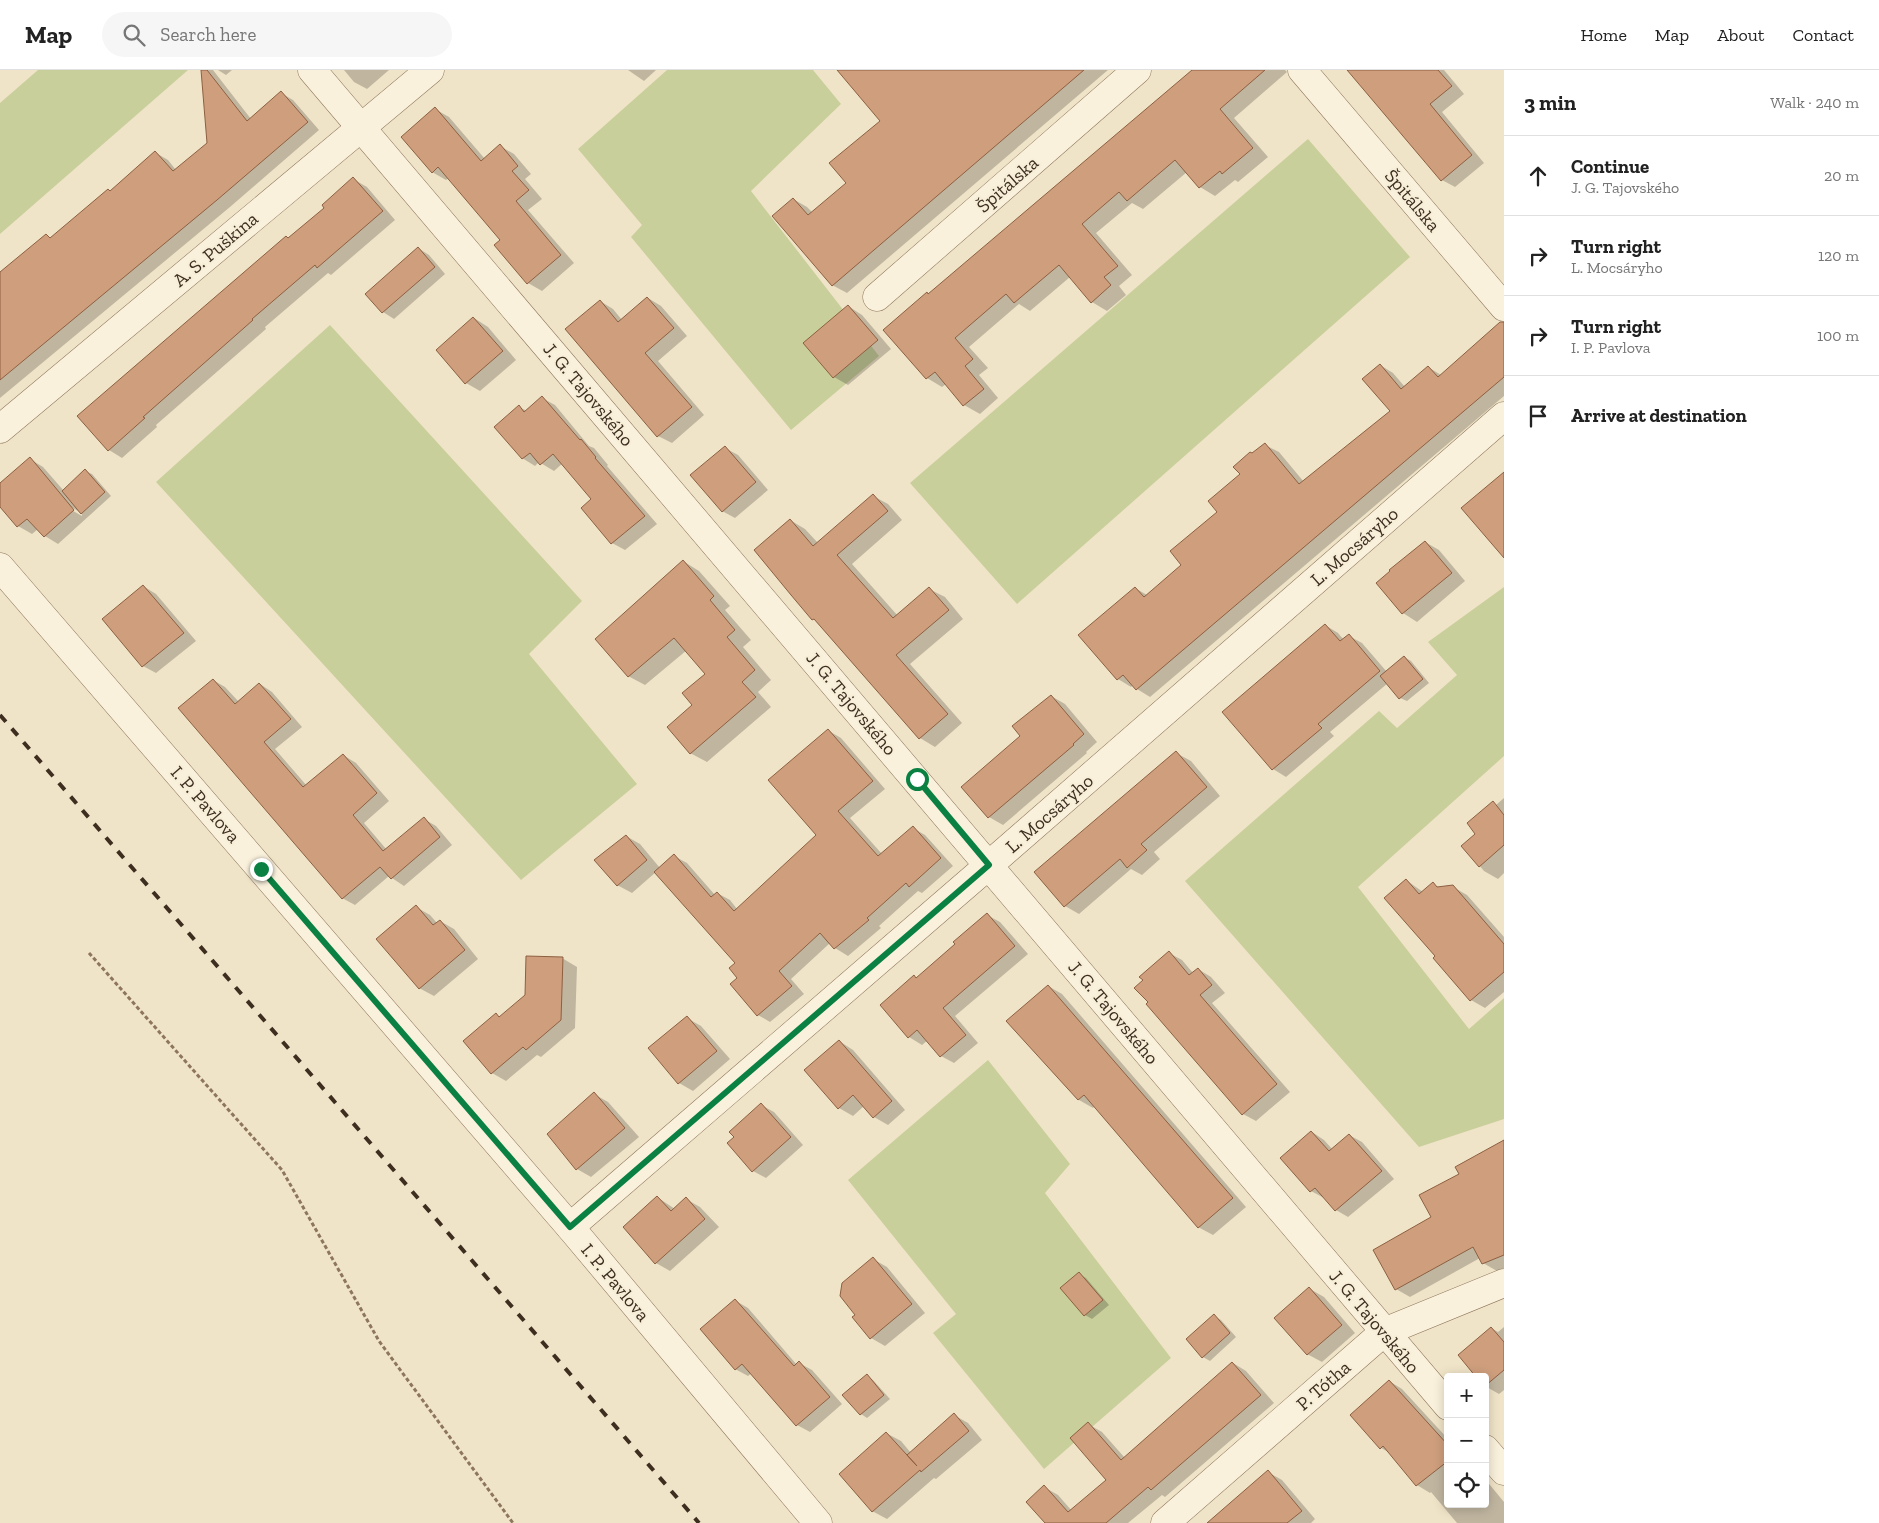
<!DOCTYPE html>
<html lang="en">
<head>
<meta charset="utf-8">
<style>
  body { margin:0; font-family:"Zilla Slab",serif; background:#f6f6f6; color:#222 }
  .controls { position:absolute; right:15px; bottom:15px; display:grid; overflow:hidden; border-radius:5px; box-shadow:0 2px 12px #0003 }
  .controls button { width:45px; height:45px; display:grid; place-items:center; padding:0; border:0; border-bottom:1px solid #e0e0e0; background:#fff; color:#222; font:25px sans-serif }
  .stop { position:absolute; width:15px; height:15px; margin:-11px; border:4px solid #0b8043; border-radius:50%; background:#fff }
  .stop.end { background:#0b8043; border-color:#fff; box-shadow:0 1px 5px #0008 }
  .list { margin:0; padding:0; list-style:none }
  h2 { display:flex; justify-content:space-between; align-items:center; height:65px; margin:0; padding:0 20px; font-size:21px }
  h2 small { font-size:16px; font-weight:400; color:#767676 }
  .list li { display:grid; grid-template-columns:32px 1fr auto; gap:15px; align-items:center; box-sizing:border-box; height:80px; padding:0 20px; border-top:1px solid #e0e0e0 }
  .list b { display:block; font-size:19px; white-space:nowrap }
  .list p { margin:0; font-size:16px; white-space:nowrap; color:#767676 }
  .list em { font-size:16px; font-style:normal; color:#767676 }
  .icon { flex:none; width:28px; height:28px; fill:none; stroke:currentColor; stroke-width:2; stroke-linecap:round; stroke-linejoin:round }
  .map { position:relative; flex:none; width:1504px; height:1453px; overflow:hidden }
  header { display:flex; align-items:center; gap:30px; box-sizing:border-box; height:70px; padding:0 25px; background:#fff; border-bottom:1px solid #e0e0e0 }
  header strong { font-size:24px }
  nav { display:flex; gap:28px; margin-inline-start:auto; font-size:18px }
  .search { width:350px; height:45px; background:#f6f6f6; display:flex; align-items:center; gap:12px; box-sizing:border-box; padding:0 18px; border-radius:28px; color:#767676; font-size:19px }
  main { display:flex }
  aside { flex:1; background:#fff }
  .map>svg:first-child { display:block }
  .green { fill:#c9cf9b }
  .shadow { fill:#0003; fill-rule:evenodd }
  .building { fill:#cf9f7d; stroke:#8d5f41 }
  .lines { fill:none; stroke-linecap:round; stroke-linejoin:round }
  .street-casing { stroke:#8d765c; stroke-width:29 }
  .path { stroke:#8d765c; stroke-width:3; stroke-dasharray:4 2.5; stroke-linecap:butt }
  .street { stroke:#faf1dc; stroke-width:28 }
  .rail { stroke:#3d2e20; stroke-width:4; stroke-dasharray:9 9; stroke-linecap:butt }
  .route { stroke:#0b8043; stroke-width:6 }
  .labels { text-anchor:middle; stroke-width:4; stroke-linejoin:round; paint-order:stroke }
  .street-label { font-size:19px; fill:#3d2e20; stroke:#f7eed8 }
</style>
</head>
<body>
<header>
<strong>Map</strong>
<div class="search"><svg class="icon" aria-label="search" viewBox="0 0 24 24"><circle cx="10" cy="10" r="6"/><path d="M15 15l6 6"/></svg>Search here</div>
<nav><a>Home</a><a>Map</a><a>About</a><a>Contact</a></nav>
</header>
<main>
<div class="map">
<svg width="1504" height="1453" viewBox="0 0 1504 1453">
  <rect width="100%" height="100%" fill="#f0e4c8"/>
  <g class="green">
    <path d="M38 0H188L0 164V33Z"/>
    <path d="M667 0H813L841 34 751 121 879 286 791 360 631 167 642 155 578 79Z"/>
    <path d="M1308 69 1410 187 1017 534 910 413Z"/>
    <path d="M330 255 582 531 529 584 637 714 521 810 156 412Z"/>
    <path d="M1504 517V686L1358 817 1469 959 1504 928V1049L1419 1077 1185 811 1379 641 1397 658 1457 605 1428 572Z"/>
    <path d="M988 990 1070 1094 1045 1123 1171 1288 1044 1399 933 1263 956 1244 848 1110Z"/>
  </g>
  <g class="shadow">
    <path d="M202 0H213L251 49 281 23 293 30 319 60 230 137 0 328V205L46 165 51 168 111 122 156 83 168 90 176 100 208 73Z"/>
    <path d="M218 0H232L226 5Z"/>
    <path d="M344 0H389L367 19 354 12Z"/>
    <path d="M628 0H656L644 11Z"/>
    <path d="M843 0H1108L847 223 832 215 793 129 807 137 813 143 848 113 882 51Z"/>
    <path d="M1193 0H1285L1287 2 1234 48 1268 87 1238 112 1235 110 1215 126 1200 117 1187 102 1143 139 1132 133 1096 163 1132 205 1119 216 1126 225 1107 241 1092 232 1070 207 1030 241 1019 234 969 277 988 298 979 305 998 328 980 344 964 335 946 314 942 317 927 308 884 260 929 225Z"/>
    <path d="M1348 0H1444L1464 24 1442 42 1484 93 1455 117 1442 110Z"/>
    <path d="M435 39 449 47 485 89 500 76 514 84 531 104 525 109 542 129 528 140 574 193 542 221 528 213 496 175 502 170 449 108 446 110 432 102Z"/>
    <path d="M353 109 367 117 395 150 331 205 328 203 265 257 266 259 156 355 157 357 122 388 109 380 288 169 326 138Z"/>
    <path d="M418 178 429 185 445 204 394 249 383 242Z"/>
    <path d="M648 228 661 236 687 266 658 291 704 345 672 373 658 366 600 231 613 239 622 250Z"/>
    <path d="M848 236 862 245 891 279 848 315 834 307 805 273Z"/>
    <path d="M474 248 488 257 516 290 480 321 466 313Z"/>
    <path d="M1504 264V326L1150 627 1137 619 1133 615 1131 617 1118 609 1135 518 1147 525 1183 495 1218 442 1253 384 1265 375 1279 382 1304 412 1392 341 1380 295 1393 303 1405 317 1428 297 1441 305Z"/>
    <path d="M542 328 555 335 589 376 594 378 608 395 607 396 657 454 625 480 612 473 582 438 593 429 563 393 554 401 539 392 535 396 522 388 519 337 527 341Z"/>
    <path d="M725 378 738 385 768 420 735 448 722 441Z"/>
    <path d="M30 389 43 397 64 421 85 401 92 404 111 426 58 474 45 466 38 459 32 464 18 456 0 435V415ZM69 436 82 443V446L68 438Z"/>
    <path d="M873 426 888 434 902 450 852 494 898 546 929 519 945 527 963 549 910 594 962 653 935 677 920 668 792 524 790 450 805 459 818 473Z"/>
    <path d="M1425 472 1439 480 1465 511 1417 552 1403 543 1378 513Z"/>
    <path d="M683 491 699 501 730 536 725 540 751 570 743 577 771 610 758 622 771 637 707 692 690 683 694 635 706 604 687 580 645 615 628 606Z"/>
    <path d="M143 516 156 524 196 571 156 603 143 596Z"/>
    <path d="M1325 555 1338 563 1344 570 1349 566 1362 573 1387 602 1404 587 1411 591 1429 613 1407 631 1400 628 1388 613 1330 662 1334 666 1286 707 1273 699 1224 642Z"/>
    <path d="M213 610 225 617 239 632 260 614 272 622 302 657 275 679 307 716 343 685 356 693 389 731 364 753 387 780 424 749 436 756 452 775 404 816 389 806 355 835 342 828Z"/>
    <path d="M1051 626 1065 634 1097 672 1086 682 1087 683 1003 755 989 747Z"/>
    <path d="M829 661 841 668 885 719 850 748 882 784 913 758 925 765 953 796 922 823 918 821 879 856 881 858 848 886 835 878 830 873 791 909 804 924 770 952 758 945 739 908 737 893 656 802 632 823 617 815 626 766 640 774 660 798 674 786 687 793 715 825 717 823 730 830 737 839 818 765Z"/>
    <path d="M1176 683 1191 691 1220 726 1154 782 1160 789 1142 805 1131 799 1079 844 1065 836 1036 802Z"/>
    <path d="M1504 728V803L1498 809 1484 801 1463 776 1477 764 1493 733 1496 735Z"/>
    <path d="M1406 810 1423 822 1433 814 1440 818 1453 817 1467 825 1504 867V922L1485 938 1471 930 1437 886Z"/>
    <path d="M416 837 430 845 437 853 440 851 454 859 478 889 434 926 419 918Z"/>
    <path d="M987 845 1000 852 1028 884 955 946 978 973 954 993 941 986 928 970 922 975 909 967 882 935 914 907 917 909Z"/>
    <path d="M1169 883 1182 890 1193 903 1198 899 1211 907 1225 923 1212 933 1290 1022 1256 1051 1243 1044 1150 933Z"/>
    <path d="M562 888 577 897 575 958 541 987 537 985 506 1011 492 1003 465 972 496 945 501 947 526 926Z"/>
    <path d="M1048 916 1062 924 1246 1137 1213 1165 1198 1157 1095 1036 1093 1038 1079 1030 1008 951Z"/>
    <path d="M687 948 701 956 730 989 693 1021 679 1013Z"/>
    <path d="M839 971 853 980 905 1040 888 1055 874 1047 864 1036 853 1046 839 1038Z"/>
    <path d="M594 1024 608 1032 639 1067 591 1107 577 1099 548 1064Z"/>
    <path d="M761 1035 774 1042 803 1075 766 1108 753 1101 735 1067Z"/>
    <path d="M1312 1062 1324 1070 1333 1080 1349 1065 1362 1072 1394 1109 1348 1147 1336 1140 1325 1127 1324 1128 1311 1121Z"/>
    <path d="M1504 1074V1198L1497 1201 1483 1193 1480 1188 1410 1227 1396 1219 1433 1148 1460 1104Z"/>
    <path d="M657 1127 675 1139 686 1129 700 1137 719 1157 670 1201 656 1193Z"/>
    <path d="M873 1189 887 1197 925 1243 885 1276 871 1268Z"/>
    <path d="M1079 1204 1086 1208 1109 1235 1092 1249 1085 1245 1062 1219Z"/>
    <path d="M1310 1219 1324 1227 1355 1263 1322 1292 1307 1284Z"/>
    <path d="M736 1231 748 1238 797 1295 799 1293 812 1300 842 1334 810 1362 797 1355 752 1303 748 1306 735 1299Z"/>
    <path d="M1214 1246 1221 1250 1236 1267 1210 1291 1203 1287Z"/>
    <path d="M1504 1257V1320L1499 1324 1485 1316V1307L1491 1258 1498 1262Z"/>
    <path d="M1233 1293 1246 1301 1274 1333 1165 1427 1162 1425 1128 1453H1046L1044 1417 1058 1425 1072 1441 1108 1410 1088 1354 1102 1362 1125 1388Z"/>
    <path d="M867 1306 873 1310 890 1329 867 1348 861 1344Z"/>
    <path d="M1389 1311 1402 1319 1448 1369V1434H1485V1409L1504 1432V1453H1457L1431 1422 1430 1423 1417 1415 1390 1383 1381 1378Z"/>
    <path d="M954 1345 968 1353 982 1370 936 1409 934 1408 887 1449 872 1441 886 1363 901 1371 911 1383Z"/>
    <path d="M1268 1402 1282 1410 1315 1449 1311 1453H1209Z"/>
  </g>
  <g class="building">
    <path d="M201 0H207L247 51 281 21 308 52 217 130 0 310V202L46 164 50 168 108 119 110 121 155 81 173 101 207 73Z"/>
    <path d="M837 0H1084L832 216 772 146 793 128 808 145 846 113 829 93 880 51Z"/>
    <path d="M1192 0H1265L1220 39 1253 78 1222 104 1220 101 1199 118 1175 90 1127 131 1119 122 1082 154 1118 196 1104 207 1111 215 1091 233 1059 195 1014 233 1006 224 955 268 973 289 965 296 984 319 963 336 935 302 926 309 883 260 927 222 928 224Z"/>
    <path d="M1347 0H1438L1452 16 1430 34 1472 85 1441 111Z"/>
    <path d="M435 37 481 91 500 74 518 96 512 101 529 120 516 131 561 185 527 214 494 175 500 170 438 97 432 103 401 67Z"/>
    <path d="M353 107 383 141 317 198 315 195 252 249 253 250 143 347 145 348 108 381 77 346 286 166 288 168 324 138 322 135Z"/>
    <path d="M418 177 435 197 382 243 365 224Z"/>
    <path d="M647 227 674 258 645 283 692 337 657 367 565 259 600 230 618 252Z"/>
    <path d="M848 235 878 270 833 308 803 273Z"/>
    <path d="M473 247 503 281 465 314 436 280Z"/>
    <path d="M1500 252H1504V307L1136 620 1123 605 1117 610 1078 565 1135 517 1144 527 1181 495 1170 481 1217 442 1208 431 1240 404 1233 397 1250 382 1252 383 1265 373 1299 414 1390 341 1362 309 1380 294 1401 319 1428 296 1438 307Z"/>
    <path d="M542 326 580 370 581 369 596 387 595 388 645 446 611 474 581 438 591 429 553 384 540 395 530 383 522 389 494 357 519 335 524 342Z"/>
    <path d="M725 376 756 412 722 442 690 405Z"/>
    <path d="M30 387 74 440 44 467 27 449 17 457 0 437V413Z"/>
    <path d="M85 399 105 422 81 444 62 421Z"/>
    <path d="M1504 402V488L1461 438Z"/>
    <path d="M873 424 888 441 837 485 893 548 929 517 949 540 896 585 948 644 919 669 814 549 812 550 791 525 754 480 790 449 813 476Z"/>
    <path d="M1425 471 1452 503 1402 544 1376 513 1390 501 1389 500Z"/>
    <path d="M683 490 714 526 710 530 735 560 727 567 755 600 742 612 756 627 690 684 667 657 692 635 682 623 705 604 674 568 628 607 595 569Z"/>
    <path d="M143 515 184 563 142 597 102 549Z"/>
    <path d="M1325 554 1340 571 1349 564 1380 601 1318 654 1322 658 1272 700 1222 642Z"/>
    <path d="M1404 586 1423 609 1399 629 1380 606Z"/>
    <path d="M213 609 235 634 259 613 291 649 264 672 303 717 343 684 377 723 353 745 383 781 424 747 440 767 391 809 380 797 342 829 178 638Z"/>
    <path d="M1051 625 1084 664 1073 674 1074 675 988 748 961 717 1020 666 1012 656Z"/>
    <path d="M828 659 873 711 838 741 878 786 913 756 941 788 909 817 906 813 867 848 869 850 834 879 820 863 779 901 792 916 757 946 730 914 737 908 729 898 735 893 654 802 674 784 711 827 717 822 734 841 816 765 768 710Z"/>
    <path d="M1176 681 1207 717 1141 774 1147 780 1127 798 1120 789 1064 837 1034 802Z"/>
    <path d="M1493 731 1504 745V775L1479 797 1461 776 1475 764 1467 753Z"/>
    <path d="M626 765 647 790 617 816 594 790Z"/>
    <path d="M1406 809 1419 824 1433 812 1437 817 1453 815 1504 874V902L1470 931 1433 888 1435 886 1384 828Z"/>
    <path d="M416 835 433 855 440 850 465 880 419 919 376 869Z"/>
    <path d="M987 843 1015 876 943 938 966 965 940 987 917 960 908 968 880 935 914 905 916 908 955 874 953 872Z"/>
    <path d="M1169 881 1189 905 1198 898 1212 915 1200 925 1277 1014 1242 1045 1146 934 1148 932 1134 918 1143 910 1139 907Z"/>
    <path d="M526 886 563 887 561 950 526 980 523 977 491 1004 463 971 496 943 499 947 525 925Z"/>
    <path d="M1048 915 1233 1128 1198 1158 1084 1025 1078 1030 1006 951Z"/>
    <path d="M687 946 717 981 678 1014 648 978Z"/>
    <path d="M839 970 892 1031 873 1048 853 1025 838 1039 804 1000Z"/>
    <path d="M594 1022 625 1058 576 1100 547 1064Z"/>
    <path d="M761 1033 791 1067 752 1102 727 1073 734 1067 729 1062Z"/>
    <path d="M1311 1061 1329 1081 1349 1064 1382 1101 1335 1141 1315 1118 1310 1122 1280 1088Z"/>
    <path d="M1504 1070V1185L1482 1194 1473 1177 1395 1220 1373 1180 1431 1147 1419 1125 1459 1104 1455 1097Z"/>
    <path d="M657 1126 671 1141 686 1127 705 1149 655 1194 623 1157Z"/>
    <path d="M873 1187 912 1234 870 1269 852 1247 855 1245 840 1226 842 1213Z"/>
    <path d="M1079 1202 1103 1230 1084 1246 1060 1218Z"/>
    <path d="M1309 1217 1342 1255 1307 1285 1274 1248Z"/>
    <path d="M735 1229 794 1296 799 1291 830 1327 796 1356 742 1294 735 1300 700 1259Z"/>
    <path d="M1214 1244 1230 1263 1202 1288 1186 1269Z"/>
    <path d="M1491 1257 1504 1272V1300L1485 1316V1307H1476L1458 1285Z"/>
    <path d="M1232 1292 1261 1325 1151 1420 1148 1417 1106 1453H1045L1026 1432 1044 1415 1068 1442 1106 1410 1070 1368 1088 1352 1121 1390Z"/>
    <path d="M867 1304 884 1325 860 1345 842 1325Z"/>
    <path d="M1389 1310 1448 1375V1391L1416 1416 1383 1376 1380 1379 1350 1345Z"/>
    <path d="M954 1343 969 1361 921 1402 920 1400 872 1442 839 1404 886 1362 917 1396 907 1385Z"/>
    <path d="M1268 1400 1302 1441 1287 1453H1207Z"/>
  </g>
  <g class="lines">
    <g class="street-casing">
      <g id="street">
        <path d="M312 0 1448 1336"/>
        <path d="M1302 0 1504 237"/>
        <path d="M877 227 1137 0"/>
        <path d="M0 359 430 0"/>
        <path d="M0 497 570 1157 818 1453"/>
        <path d="M570 1157 989 795 1504 346"/>
        <path d="M1485 1379 1504 1401"/>
        <path d="M1165 1453 1384 1262 1504 1213"/>
      </g>
    </g>
    <path class="path" d="M89 883 282 1100 379 1271 513 1453"/>
    <use href="#street" class="street"/>
    <path class="rail" d="M0 645 699 1453"/>
  </g>
  <g class="lines">
    <path class="route" d="M261 799 570 1157 989 795 917 709"/>
  </g>
  <g class="labels">
    <g class="street-label">
      <text transform="translate(1007 114) rotate(-41)" y="7">Špitálska</text>
      <text transform="translate(1413 130) rotate(50)" y="7">Špitálska</text>
      <text transform="translate(215 179) rotate(-40)" y="7">A. S. Puškina</text>
      <text transform="translate(589 324) rotate(50)" y="7">J. G. Tajovského</text>
      <text transform="translate(1354 476) rotate(-41)" y="7">L. Mocsáryho</text>
      <text transform="translate(852 633) rotate(50)" y="7">J. G. Tajovského</text>
      <text transform="translate(206 734) rotate(49)" y="7">I. P. Pavlova</text>
      <text transform="translate(1049 743) rotate(-41)" y="7">L. Mocsáryho</text>
      <text transform="translate(1114 942) rotate(50)" y="7">J. G. Tajovského</text>
      <text transform="translate(616 1212) rotate(50)" y="7">I. P. Pavlova</text>
      <text transform="translate(1375 1251) rotate(50)" y="7">J. G. Tajovského</text>
      <text transform="translate(1323 1315) rotate(-41)" y="7">P. Tótha</text>
    </g>
  </g>
</svg>
<div class="controls">
<button>+</button>
<button>−</button>
<button><svg class="icon" aria-label="locate" viewBox="0 0 24 24"><circle cx="12" cy="12" r="6"/><path d="M12 2v4M12 18v4M2 12h4M18 12h4"/></svg></button>
</div>
<div class="stop" style="left:917px;top:709px"></div>
<div class="stop end" style="left:261px;top:799px"></div>
</div>
<aside>
<h2>3 min<small>Walk · 240 m</small></h2>
<ul class="list">
<li><svg class="icon" aria-label="ahead" viewBox="0 0 24 24"><path d="M12 20V5M6 11l6-6 6 6"/></svg><div><b>Continue</b><p>J. G. Tajovského</p></div><em>20 m</em></li>
<li><svg class="icon" aria-label="right" viewBox="0 0 24 24"><path d="M7 20v-9h11M14 6l5 5-5 5"/></svg><div><b>Turn right</b><p>L. Mocsáryho</p></div><em>120 m</em></li>
<li><svg class="icon" aria-label="right" viewBox="0 0 24 24"><path d="M7 20v-9h11M14 6l5 5-5 5"/></svg><div><b>Turn right</b><p>I. P. Pavlova</p></div><em>100 m</em></li>
<li><svg class="icon" aria-label="arrive" viewBox="0 0 24 24"><path d="M6 21V4h12l-3 4 3 4H6"/></svg><div><b>Arrive at destination</b></div></li>
</ul>
</aside>
</main>
</body>
</html>
